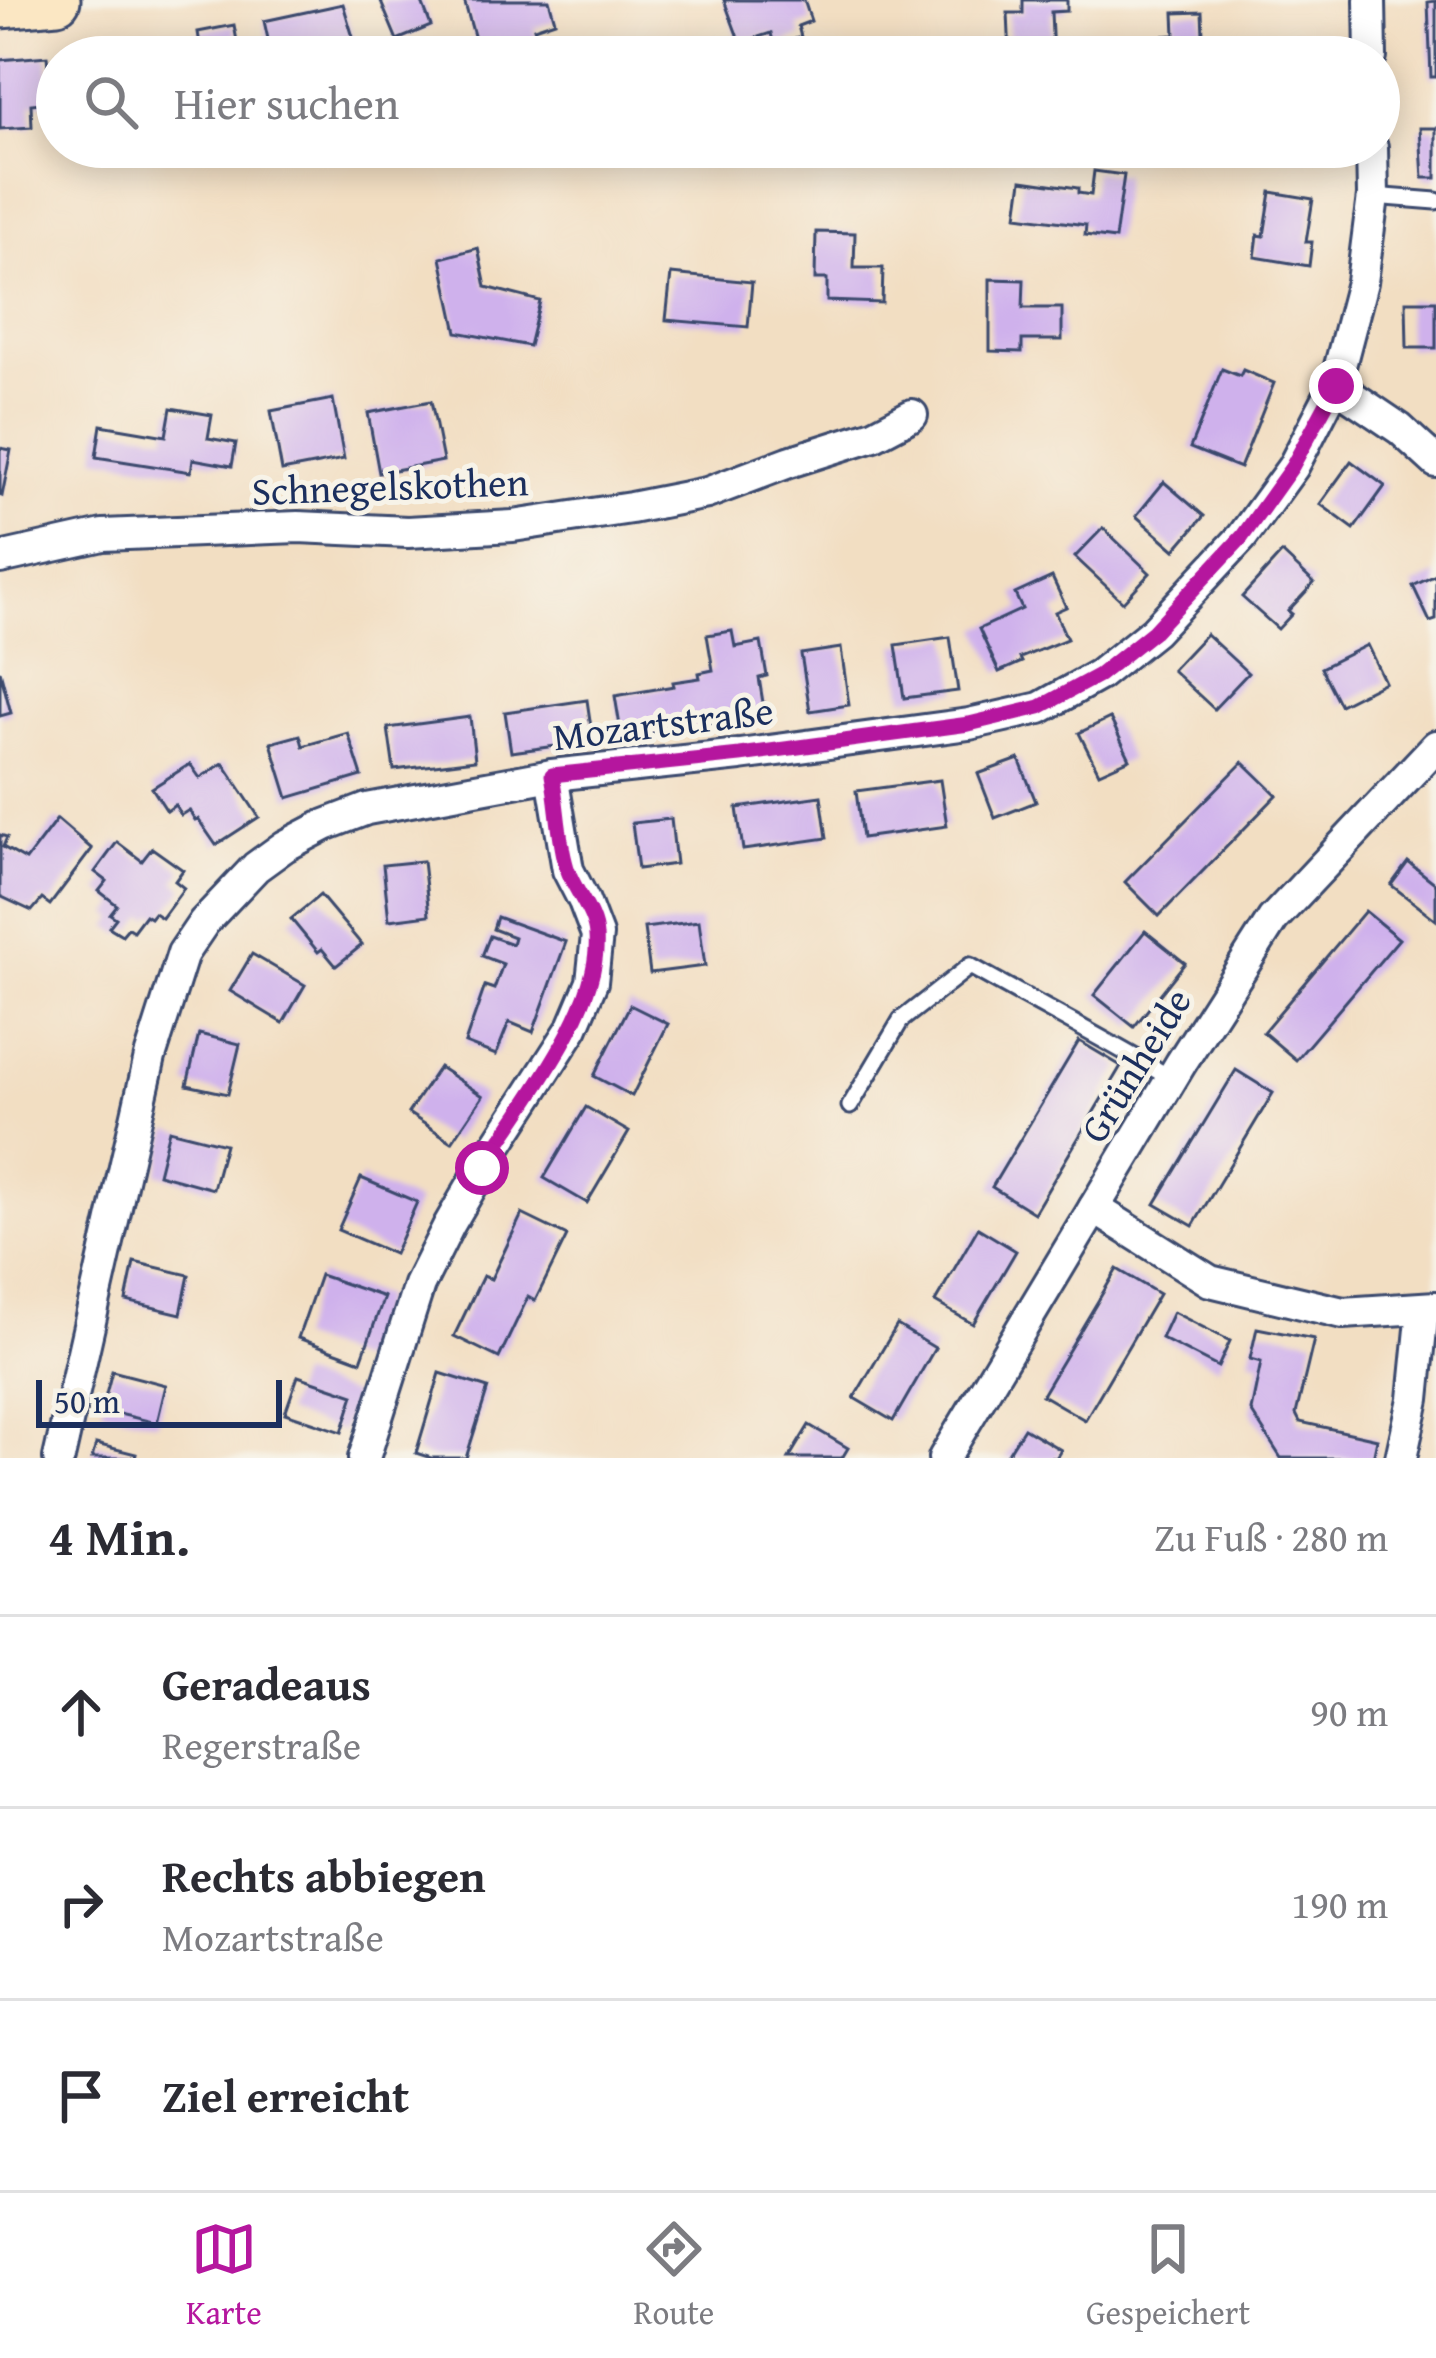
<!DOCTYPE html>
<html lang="de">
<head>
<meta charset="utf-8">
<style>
  body { margin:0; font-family:"Gentium Book Plus",serif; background:#f2f2f3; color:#2b2b33 }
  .scale { position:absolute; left:36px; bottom:30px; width:246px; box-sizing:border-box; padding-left:12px; border:6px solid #1b2f5e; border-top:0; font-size:33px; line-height:42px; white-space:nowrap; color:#1b2f5e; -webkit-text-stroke:9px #f7f3e8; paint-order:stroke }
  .stop { position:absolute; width:36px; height:36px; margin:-27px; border:9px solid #b5179e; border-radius:50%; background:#fff }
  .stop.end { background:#b5179e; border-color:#fff; box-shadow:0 3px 12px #0008 }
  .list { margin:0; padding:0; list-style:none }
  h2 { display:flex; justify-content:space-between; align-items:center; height:156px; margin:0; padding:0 48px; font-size:51px }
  h2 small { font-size:39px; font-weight:400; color:#7c7c81 }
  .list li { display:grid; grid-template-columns:78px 1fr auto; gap:36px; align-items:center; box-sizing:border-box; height:192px; padding:0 48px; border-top:3px solid #e1e1e2 }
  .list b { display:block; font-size:45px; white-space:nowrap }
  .list p { margin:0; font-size:39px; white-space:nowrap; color:#7c7c81 }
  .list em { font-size:39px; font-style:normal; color:#7c7c81 }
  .icon { flex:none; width:66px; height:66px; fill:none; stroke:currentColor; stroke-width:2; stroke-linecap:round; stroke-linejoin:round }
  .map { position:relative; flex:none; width:1436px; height:1458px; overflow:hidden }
  .search { position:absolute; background:#fff; box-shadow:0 6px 30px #0003; left:36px; right:36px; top:36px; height:132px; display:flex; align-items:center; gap:30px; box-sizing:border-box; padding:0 42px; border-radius:66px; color:#7c7c81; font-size:45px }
  .sheet { height:732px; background:#fff }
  nav { display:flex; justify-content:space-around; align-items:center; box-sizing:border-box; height:168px; border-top:3px solid #e1e1e2; background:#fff; font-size:33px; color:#7c7c81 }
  nav a { display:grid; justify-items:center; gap:6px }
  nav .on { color:#b5179e }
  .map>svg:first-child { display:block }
  .building { fill:#cfb1ec }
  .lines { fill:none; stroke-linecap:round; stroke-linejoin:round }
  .lane-casing { stroke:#3b496d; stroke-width:21 }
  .street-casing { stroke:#3b496d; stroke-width:36 }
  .secondary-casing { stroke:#3b496d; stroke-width:51 }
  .lane { stroke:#fff; stroke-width:15 }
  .street { stroke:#fff; stroke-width:30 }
  .secondary { stroke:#fbe7c3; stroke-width:45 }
  .route { stroke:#b5179e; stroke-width:15 }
  .labels { text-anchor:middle; stroke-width:10; stroke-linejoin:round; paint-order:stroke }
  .street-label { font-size:39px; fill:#1b2f5e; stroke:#f7f3e8 }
</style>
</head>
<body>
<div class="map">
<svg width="1436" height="1458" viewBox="0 0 1436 1458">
  <rect width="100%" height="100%" fill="#f7f3e8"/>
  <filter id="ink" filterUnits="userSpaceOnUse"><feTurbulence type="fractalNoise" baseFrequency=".00833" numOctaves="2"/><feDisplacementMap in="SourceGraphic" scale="24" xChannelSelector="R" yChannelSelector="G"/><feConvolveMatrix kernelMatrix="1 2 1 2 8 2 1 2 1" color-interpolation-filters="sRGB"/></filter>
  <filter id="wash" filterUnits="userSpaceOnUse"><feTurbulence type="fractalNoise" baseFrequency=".004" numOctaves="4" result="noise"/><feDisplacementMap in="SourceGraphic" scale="48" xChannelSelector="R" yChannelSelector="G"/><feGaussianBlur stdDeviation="2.7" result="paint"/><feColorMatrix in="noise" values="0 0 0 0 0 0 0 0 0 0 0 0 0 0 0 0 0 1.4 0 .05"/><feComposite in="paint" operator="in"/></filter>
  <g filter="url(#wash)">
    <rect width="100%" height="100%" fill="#f2dec2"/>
    <g id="blocks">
      <g class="building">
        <path d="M386 0H421L431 26 397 40 381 2Z"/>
        <path d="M464 0H549L555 21 534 28 542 57H480Z"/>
        <path d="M724 0H804L811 21 798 26 801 37 774 46 771 33 740 43Z"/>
        <path d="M1023 0H1067V11L1051 12 1053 57H1010L1008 13H1023Z"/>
        <path d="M1436 1V77H1431L1428 2Z"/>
        <path d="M343 4 359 57H272L264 21Z"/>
        <path d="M1202 12 1204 57H1161L1160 36 1175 35 1174 13Z"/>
        <path d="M234 25 240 57H202L198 32Z"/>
        <path d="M153 39 156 57H115L113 46Z"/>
        <path d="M47 56 51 102 31 104 32 127 0 129V60Z"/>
        <path d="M1420 128H1436V178H1423Z"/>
        <path d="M1269 147H1307L1306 157 1268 153Z"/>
        <path d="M1094 171 1124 175 1115 239 1085 235 1086 225 1017 216 1022 180 1078 188V193L1091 195Z"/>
        <path d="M1271 192 1313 199 1306 242H1312L1309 266 1255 257 1258 235 1264 236Z"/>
        <path d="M816 232 855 233 854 268H883L882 303 827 301V279H815Z"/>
        <path d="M478 248 486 287 540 301 529 346 457 332 441 258Z"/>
        <path d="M671 274 752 282 748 327 666 320Z"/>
        <path d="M990 279 1024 280 1023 308H1062V340H1022V352L990 351Z"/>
        <path d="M1406 301H1436V348H1407Z"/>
        <path d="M1222 369 1240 376 1243 370 1274 383 1240 468 1190 448Z"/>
        <path d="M333 399 344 459 282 471 271 411Z"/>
        <path d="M431 401 443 461 379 473 368 413Z"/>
        <path d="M171 408 212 415 208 438 236 443 232 466 193 459 191 472 96 457 101 425 166 436Z"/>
        <path d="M0 448 11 450 2 496 0 495Z"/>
        <path d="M1351 461 1385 486 1354 529 1320 504Z"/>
        <path d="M1164 482 1204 516 1175 550 1136 516Z"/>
        <path d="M1103 528 1150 573 1123 602 1075 557Z"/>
        <path d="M1282 553 1314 583 1288 611 1292 614 1278 629 1242 597Z"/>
        <path d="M1436 575V620L1430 622 1413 586Z"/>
        <path d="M1052 577 1066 607 1055 612 1067 639 1020 658 1022 662 999 672 979 629 1022 609 1015 594Z"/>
        <path d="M732 631 735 647 761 642 767 676 759 678 765 715 622 738 615 696 674 686 673 682 700 678 699 673 713 670 707 635Z"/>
        <path d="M1206 634 1248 673 1214 709 1172 670Z"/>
        <path d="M950 637 958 691 904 698 896 645Z"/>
        <path d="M1367 645 1385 682 1340 705 1321 668Z"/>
        <path d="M841 648 849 705 810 711 801 654Z"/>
        <path d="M0 671 11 713 0 716Z"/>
        <path d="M587 700 593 741 511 752 505 712Z"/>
        <path d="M470 717 475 760 394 770 388 728Z"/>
        <path d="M1110 718 1130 759 1099 773 1079 733Z"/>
        <path d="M348 733 362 776 288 798 271 743 300 735 303 746Z"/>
        <path d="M1019 759 1036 802 995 818 978 774Z"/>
        <path d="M1243 762 1277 795 1159 916 1125 882Z"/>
        <path d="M223 763 259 817 216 845 198 819 195 820 189 810 181 815 175 805 167 811 152 788 190 764 200 778Z"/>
        <path d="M940 780 947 826 862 838 856 791Z"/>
        <path d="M821 796 827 838 743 850 737 808Z"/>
        <path d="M57 819 92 849 50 905 42 899 32 911 0 896V835L7 837 3 847 26 860Z"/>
        <path d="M671 819 676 864 638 869 632 823Z"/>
        <path d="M117 842 142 861 152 848 183 870 175 881 184 888 162 918 154 913 150 918 145 915 133 931 128 928 122 935 109 927 116 918 110 914 117 905 99 891 107 881 95 872Z"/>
        <path d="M423 861 429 915 389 920 383 865Z"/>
        <path d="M1408 862 1436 884V920L1391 885Z"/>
        <path d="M320 895 362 945 336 966 322 949 318 952 291 919Z"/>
        <path d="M1365 911 1399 939 1296 1060 1263 1032Z"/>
        <path d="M497 917 566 942 533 1032 509 1022 496 1055 465 1043 485 986 494 989 503 964 482 956 490 936 512 944 514 937 493 929Z"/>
        <path d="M699 921 705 966 650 973 644 928Z"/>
        <path d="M1145 931 1185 963 1134 1027 1094 995Z"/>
        <path d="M252 954 305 985 283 1023 230 991Z"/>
        <path d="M630 1005 668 1024 632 1096 594 1076Z"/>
        <path d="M199 1034 240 1044 228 1094 187 1085Z"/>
        <path d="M1079 1041 1121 1066 1034 1213 992 1187Z"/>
        <path d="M439 1067 483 1096 452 1142 408 1113Z"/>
        <path d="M1236 1070 1273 1093 1193 1226 1155 1204Z"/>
        <path d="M586 1107 629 1132 587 1203 544 1178Z"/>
        <path d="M169 1130 225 1144 213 1189 158 1174Z"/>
        <path d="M361 1178 417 1202 394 1254 338 1230Z"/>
        <path d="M522 1214 567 1236 535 1301 528 1297 499 1358 454 1336 483 1276 491 1279Z"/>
        <path d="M978 1228 1016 1251 973 1324 935 1302Z"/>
        <path d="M134 1262 189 1275 181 1314 126 1301Z"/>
        <path d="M1117 1269 1159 1294 1085 1420 1042 1395Z"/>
        <path d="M320 1275 384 1297 361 1361 298 1338Z"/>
        <path d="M1173 1312 1230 1341 1218 1367 1161 1338Z"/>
        <path d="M897 1325 935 1348 893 1421 854 1398Z"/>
        <path d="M1257 1328 1314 1339 1296 1414 1300 1422 1377 1439 1373 1458H1281L1251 1411 1261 1362 1250 1359Z"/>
        <path d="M112 1371 166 1385 157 1423 102 1410Z"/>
        <path d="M440 1373 488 1388 466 1458H431L416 1453Z"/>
        <path d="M298 1376 354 1395 342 1432 285 1413Z"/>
        <path d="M809 1425 848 1448 842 1458H789Z"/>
        <path d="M1024 1428 1061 1450 1056 1458H1005Z"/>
        <path d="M96 1444 136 1454 135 1458H92Z"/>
      </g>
    </g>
  </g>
  <g filter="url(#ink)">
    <use href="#blocks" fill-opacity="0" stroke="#3b496d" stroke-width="3"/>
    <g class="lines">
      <g class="lane-casing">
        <g id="lane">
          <path d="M1373 196 1436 201"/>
          <path d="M850 1106 901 1020 970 966C1037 1004 1105 1039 1172 1079"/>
        </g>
      </g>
      <g class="street-casing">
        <g id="street">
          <path d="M1370 0 1371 57"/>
          <path d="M1335 385 1400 429 1436 462"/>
          <path d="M0 558 103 535 298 527 408 532 513 526 631 508 707 493 789 462 874 435 912 415"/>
          <path d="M1094 1208 1210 1281 1343 1313 1436 1307"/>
          <path d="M59 1458 150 1057 183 953 204 922 256 867 285 846 325 825 367 809 552 775 740 755 969 724 1040 708 1099 675 1154 631 1242 537 1293 467 1335 385 1362 282 1373 196 1372 147"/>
          <path d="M364 1458 419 1285 449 1225 482 1168 573 1027 592 982 597 935 584 901 568 870 552 775"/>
          <path d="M944 1458 1181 1063 1273 919 1436 746"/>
          <path d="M1401 1458 1414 1399 1423 1309"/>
        </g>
      </g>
      <g class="secondary-casing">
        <path id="secondary" d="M0 5 57 0"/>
      </g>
      <use href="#lane" class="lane"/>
      <use href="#street" class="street"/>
      <use href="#secondary" class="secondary"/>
    </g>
  </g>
  <g class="lines" filter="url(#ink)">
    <path class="route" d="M482 1168C520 1109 602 1007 596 936 595 912 574 891 567 868 558 839 558 805 552 775L740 755 969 724 1040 707 1099 675 1154 631 1242 537 1292 467 1336 386"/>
  </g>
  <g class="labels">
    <g class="street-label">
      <text transform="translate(390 486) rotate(-2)" y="14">Schnegelskothen</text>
      <text transform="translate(663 723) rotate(-7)" y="14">Mozartstraße</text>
      <text transform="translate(1135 1065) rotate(-58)" y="14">Grünheide</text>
    </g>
  </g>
</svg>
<div class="scale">50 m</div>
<div class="stop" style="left:482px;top:1168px"></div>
<div class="stop end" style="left:1336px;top:386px"></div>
<div class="search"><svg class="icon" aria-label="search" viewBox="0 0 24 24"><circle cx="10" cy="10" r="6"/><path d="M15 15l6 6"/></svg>Hier suchen</div>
</div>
<section class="sheet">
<h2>4 Min.<small>Zu Fuß · 280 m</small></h2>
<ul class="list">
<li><svg class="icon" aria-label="ahead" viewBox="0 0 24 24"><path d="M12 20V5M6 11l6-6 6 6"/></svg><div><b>Geradeaus</b><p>Regerstraße</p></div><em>90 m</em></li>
<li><svg class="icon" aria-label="right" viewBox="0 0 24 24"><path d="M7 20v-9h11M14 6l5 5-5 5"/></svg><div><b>Rechts abbiegen</b><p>Mozartstraße</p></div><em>190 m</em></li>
<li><svg class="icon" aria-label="arrive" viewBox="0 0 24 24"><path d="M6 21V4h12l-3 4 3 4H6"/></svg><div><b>Ziel erreicht</b></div></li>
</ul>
</section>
<nav>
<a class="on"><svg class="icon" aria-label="map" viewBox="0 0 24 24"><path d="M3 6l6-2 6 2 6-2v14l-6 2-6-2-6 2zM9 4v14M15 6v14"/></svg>Karte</a>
<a><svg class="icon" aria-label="directions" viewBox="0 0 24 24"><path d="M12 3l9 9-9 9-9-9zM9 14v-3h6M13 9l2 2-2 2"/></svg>Route</a>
<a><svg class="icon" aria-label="saved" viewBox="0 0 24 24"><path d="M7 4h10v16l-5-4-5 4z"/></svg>Gespeichert</a>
</nav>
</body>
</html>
